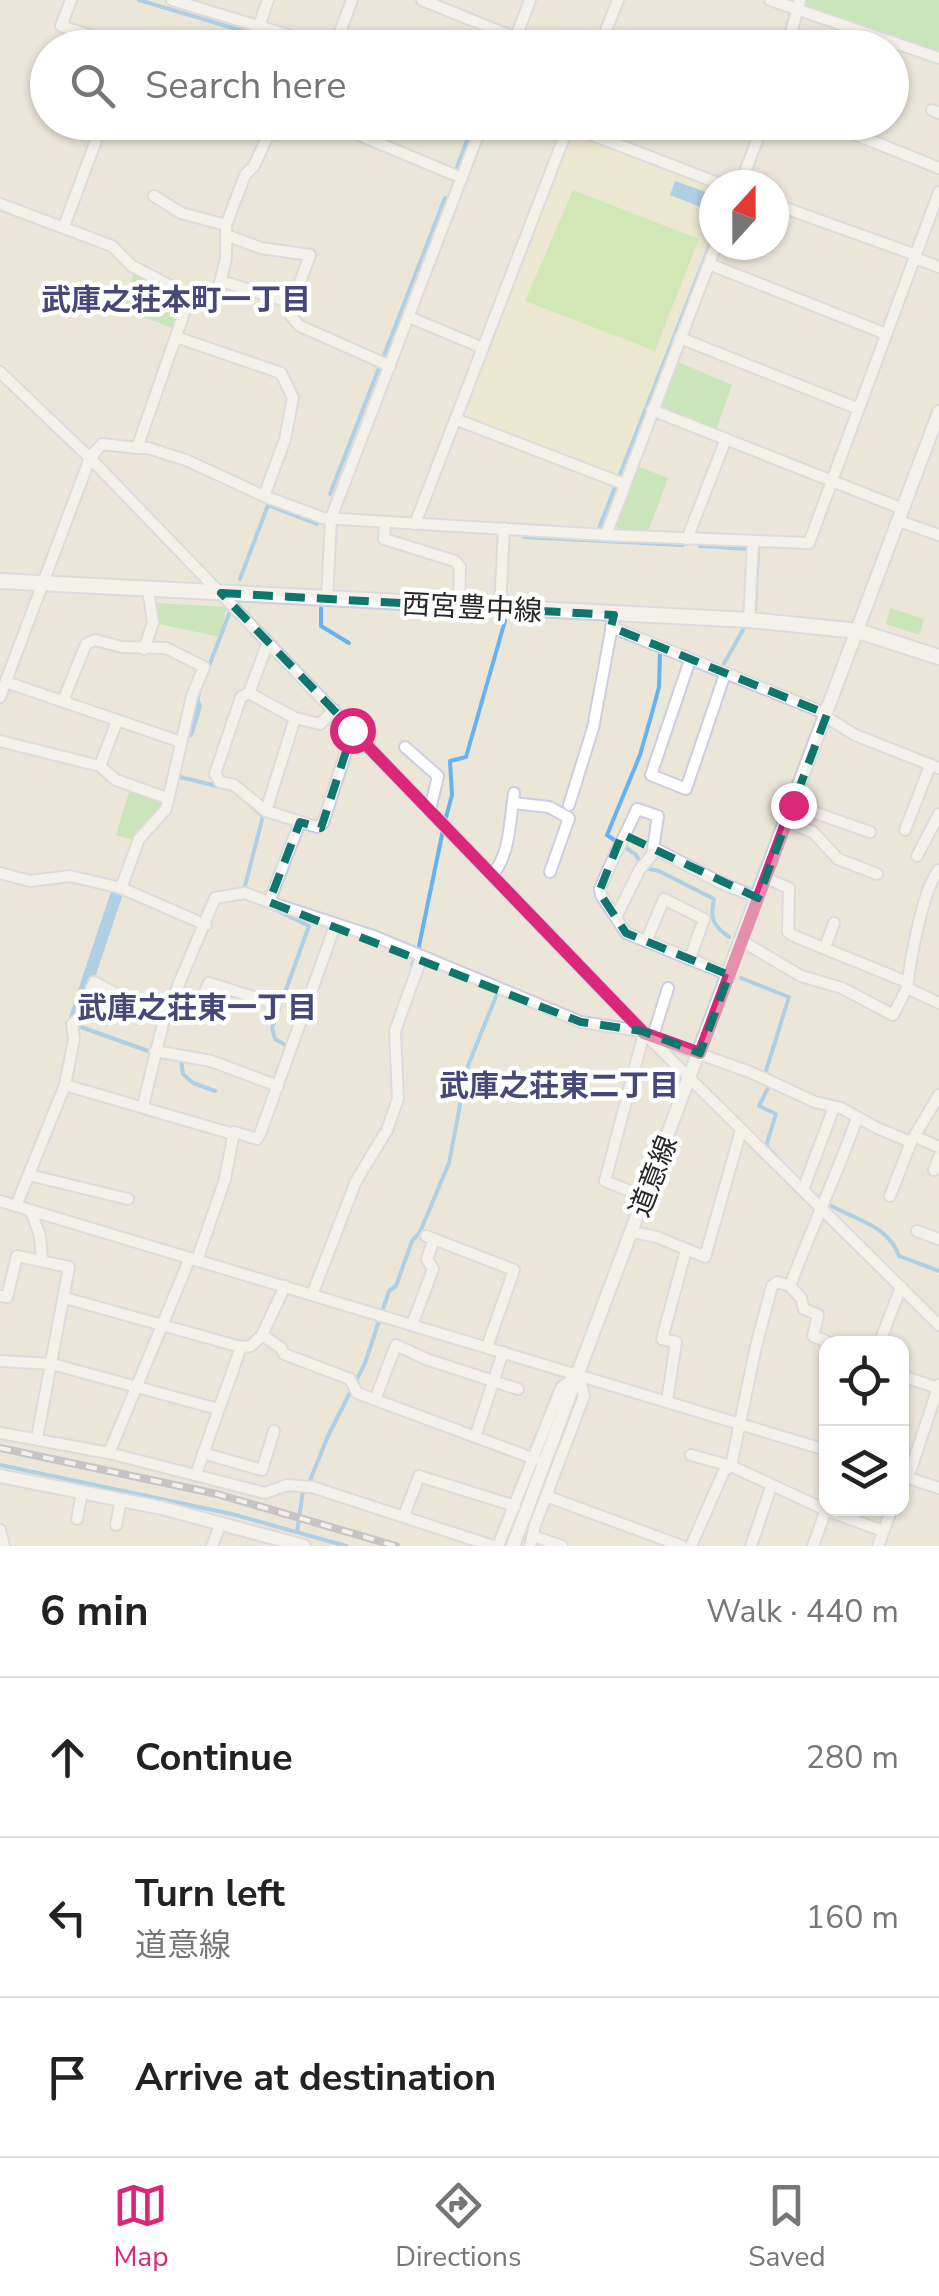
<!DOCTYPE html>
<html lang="en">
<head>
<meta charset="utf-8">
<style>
  body { margin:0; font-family:"Nunito Sans","Noto Sans JP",sans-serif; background:#f2f2f2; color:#222 }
  .controls { position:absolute; right:30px; bottom:30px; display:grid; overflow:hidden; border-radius:20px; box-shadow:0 2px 8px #0004 }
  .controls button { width:90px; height:90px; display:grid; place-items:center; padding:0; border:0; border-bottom:2px solid #e0e0e0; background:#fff; color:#222; font:50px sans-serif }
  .compass { position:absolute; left:699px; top:170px; width:90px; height:90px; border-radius:50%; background:#fff; box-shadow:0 2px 8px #0004; rotate:21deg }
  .stop { position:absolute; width:30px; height:30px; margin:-22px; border:8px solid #db2777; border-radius:50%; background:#fff }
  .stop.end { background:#db2777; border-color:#fff; box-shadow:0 2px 10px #0008 }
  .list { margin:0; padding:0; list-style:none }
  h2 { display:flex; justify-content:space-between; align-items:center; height:130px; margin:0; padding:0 40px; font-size:42px }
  h2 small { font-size:32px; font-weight:400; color:#767676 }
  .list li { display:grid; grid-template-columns:65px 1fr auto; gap:30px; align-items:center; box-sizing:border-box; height:160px; padding:0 40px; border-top:2px solid #e0e0e0 }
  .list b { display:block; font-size:38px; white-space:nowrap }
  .list p { margin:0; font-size:32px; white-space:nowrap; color:#767676 }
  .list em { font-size:32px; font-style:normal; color:#767676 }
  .icon { flex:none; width:55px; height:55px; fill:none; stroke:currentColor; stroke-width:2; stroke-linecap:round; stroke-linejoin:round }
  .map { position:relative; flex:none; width:939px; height:1546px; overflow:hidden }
  .search { position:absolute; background:#fff; box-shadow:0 2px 8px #0004; left:30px; right:30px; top:30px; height:110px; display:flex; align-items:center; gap:25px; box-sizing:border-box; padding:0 35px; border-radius:55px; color:#767676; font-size:38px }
  .sheet { height:610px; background:#fff }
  nav { display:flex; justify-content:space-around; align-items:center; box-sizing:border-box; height:140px; border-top:2px solid #e0e0e0; background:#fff; font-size:28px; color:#767676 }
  nav a { display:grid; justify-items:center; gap:5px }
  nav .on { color:#db2777 }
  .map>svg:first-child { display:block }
  .education { fill:#ede8c6 }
  .green { fill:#9fe492 }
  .pitch { fill:#b2ec8d }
  .water { fill:#66b3f2 }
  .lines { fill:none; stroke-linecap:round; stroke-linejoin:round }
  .stream { stroke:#66b3f2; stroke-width:4 }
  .canal { stroke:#66b3f2; stroke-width:12 }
  .minor-casing { stroke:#cdcde1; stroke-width:14 }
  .tertiary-casing { stroke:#cdcde1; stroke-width:16 }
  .secondary-casing { stroke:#cdcde1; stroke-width:18 }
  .minor { stroke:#fff; stroke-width:10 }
  .tertiary { stroke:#fff; stroke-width:12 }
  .secondary { stroke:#fff; stroke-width:14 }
  .rail-casing { stroke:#9c9bb3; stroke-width:8 }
  .rail { stroke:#fff; stroke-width:4; stroke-dasharray:11; stroke-linecap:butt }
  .route { stroke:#db2777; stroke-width:12 }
  .marked { fill:none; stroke:#0f766e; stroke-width:8; stroke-dasharray:20 12; stroke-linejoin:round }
  .labels { text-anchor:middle; stroke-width:9; stroke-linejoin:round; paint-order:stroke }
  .street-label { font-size:28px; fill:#272727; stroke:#fff }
  .neighbourhood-label { font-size:30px; font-weight:bold; fill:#474778; stroke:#fff }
</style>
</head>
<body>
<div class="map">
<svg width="939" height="1546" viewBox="0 0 939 1546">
  <rect width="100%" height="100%" fill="#ebe6d8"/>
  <path class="education" d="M576 134 714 187V230L618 476 466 420 461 414 570 137Z"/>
  <g class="green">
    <path d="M805 0H939V54L808 8Z"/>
    <path d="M135 271 184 299 175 329 133 313 120 311Z"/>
    <path d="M678 362 732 385 716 430 665 410 662 402Z"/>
    <path d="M637 466 668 478 648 532 619 530 615 524Z"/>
    <path d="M156 603 227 607 220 637 159 624Z"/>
    <path d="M890 608 924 619 919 635 886 624Z"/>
    <path d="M130 789 163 800V808L136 841 116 835Z"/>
  </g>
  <path class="pitch" d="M573 190 699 239 655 351 525 301Z"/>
  <path class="water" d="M675 181 714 195 709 210 670 195Z"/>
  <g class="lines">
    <g class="stream">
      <path d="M139 0 300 48"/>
      <path d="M781 48 795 0"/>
      <path d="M456 170 474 122"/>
      <path d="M383 358 445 198"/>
      <path d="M330 494 379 368"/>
      <path d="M599 528 714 235"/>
      <path d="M524 537 683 545"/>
      <path d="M700 546 748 549"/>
      <path d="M240 579 268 505 317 524"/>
      <path d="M321 608V626L349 643"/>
      <path d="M755 608 758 550"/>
      <path d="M660 653 659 687 652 713 640 755 607 835 635 854 645 868 659 871 714 899C710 918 712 925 729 937"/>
      <path d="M722 667 743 630"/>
      <path d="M204 679 231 609"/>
      <path d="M196 706 200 688"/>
      <path d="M176 776 233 790 263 816 244 890"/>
      <path d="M445 821 452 795 450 761 466 757 505 621"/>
      <path d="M270 907 309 926 272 1028 275 1039 289 1047"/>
      <path d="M412 965 418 951 443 830"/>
      <path d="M741 978 789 997 765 1074"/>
      <path d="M81 1023V1027L151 1052"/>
      <path d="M181 1060 183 1074 193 1083 215 1091"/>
      <path d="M768 1088 759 1106 776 1114 766 1146C783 1163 799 1182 817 1197 844 1218 887 1221 899 1256L939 1271"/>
      <path d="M0 1465 232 1514 346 1546"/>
      <path d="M309 1483 327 1438 365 1363 389 1291 396 1286 412 1241 420 1232 449 1163 467 1068 497 994"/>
      <path d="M297 1532 303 1491"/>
    </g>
    <g class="canal">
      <path d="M188 732 196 706"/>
      <path d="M74 1021 118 890"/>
    </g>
    <g class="minor-casing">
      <g id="minor">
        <path d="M71 0 61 26 128 48"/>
        <path d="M172 0 331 48"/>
        <path d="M422 0 516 38"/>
        <path d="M770 0 939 58"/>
        <path d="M259 26 268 0"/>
        <path d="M602 40 622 48"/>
        <path d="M251 48 257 25"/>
        <path d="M334 48 352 0"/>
        <path d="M512 48 530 0"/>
        <path d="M599 48 618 0"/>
        <path d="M787 48 800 0"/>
        <path d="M932 110 939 113"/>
        <path d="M328 122 462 178"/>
        <path d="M559 122 723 185"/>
        <path d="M824 122 939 168"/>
        <path d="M740 185 764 122"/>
        <path d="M154 196 181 213 226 225"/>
        <path d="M0 204 112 246 132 266 190 296"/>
        <path d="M774 204 916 255"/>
        <path d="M64 226 103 122"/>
        <path d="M226 235 261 248 310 255 292 303 291 316 300 326 390 366"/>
        <path d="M915 258 939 267"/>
        <path d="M709 264 886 334"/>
        <path d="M221 281 292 303"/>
        <path d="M409 317 483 348"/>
        <path d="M176 337 281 373 293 398 285 439 264 496"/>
        <path d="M680 338 859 409"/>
        <path d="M0 372 90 458 644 1033 939 1325"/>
        <path d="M652 410 903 509"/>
        <path d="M455 419 624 484"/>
        <path d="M137 448H148L186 460 264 496 323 518 606 535 809 543 939 192"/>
        <path d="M899 521 939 535"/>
        <path d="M385 522 384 539 455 561 460 567 459 605"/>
        <path d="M415 524 570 122"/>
        <path d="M606 535 716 245"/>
        <path d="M687 539 726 439"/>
        <path d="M327 599 331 518 483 122"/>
        <path d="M500 608 504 528"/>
        <path d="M749 620 753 541"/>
        <path d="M611 627 827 714"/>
        <path d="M144 649 153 623 148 589"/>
        <path d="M690 660 651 775 686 789 725 674"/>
        <path d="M6 682 181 742"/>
        <path d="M249 693 268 642"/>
        <path d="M0 697 90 458 102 444 137 448 190 296 211 301 216 299 226 258V225L245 175 254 166 274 122"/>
        <path d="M63 701 86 644 95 640 122 647 166 648 204 667 192 696 166 809 139 839 121 888"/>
        <path d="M334 710 320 724 295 718 249 693 241 697 215 774 220 782 234 785 266 811 317 827 323 823 353 730"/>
        <path d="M826 717 855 735 939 768"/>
        <path d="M0 741 100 766 116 780 167 798"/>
        <path d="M405 747 438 776 430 810"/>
        <path d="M100 766 117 721"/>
        <path d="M513 803 549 807 569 818 550 872"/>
        <path d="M569 805 593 728 614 615"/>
        <path d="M793 805 870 832"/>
        <path d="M266 811 295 718"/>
        <path d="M300 822 269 902 376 937 581 1022 641 1031"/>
        <path d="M787 822 813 832 838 859 877 874"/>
        <path d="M905 830 930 766"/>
        <path d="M654 848 719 882 758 898"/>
        <path d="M917 856 939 814"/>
        <path d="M0 873 30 881 70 876 121 888 206 925"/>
        <path d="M492 875C510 856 510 819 514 793"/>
        <path d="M765 878 789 888 788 932 794 936 907 982"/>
        <path d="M617 915 640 869 652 855 658 816 637 809C625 836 611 861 600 889L601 895 626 933 729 975"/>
        <path d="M647 939 664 899 704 919 690 958"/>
        <path d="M742 941 801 976 842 988 893 1015 907 988 939 1003"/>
        <path d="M825 947 834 923"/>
        <path d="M907 988C910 962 923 887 939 870"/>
        <path d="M176 991 201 1000 209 983 276 1004"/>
        <path d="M644 1033 605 1181 645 1197"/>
        <path d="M649 1036 750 1072 815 1102 841 1108 877 1128 911 1142"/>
        <path d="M653 1036 668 988"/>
        <path d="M155 1051 211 1061 278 1086"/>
        <path d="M65 1085 74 1039 72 1024 80 1018 94 982 164 1019"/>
        <path d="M143 1106 164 1019 215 898 245 893 269 902"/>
        <path d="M916 1137 939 1147"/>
        <path d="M934 1170 939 1157"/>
        <path d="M29 1175 128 1199"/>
        <path d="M803 1190 834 1107"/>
        <path d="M890 1196 911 1142 939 1095"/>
        <path d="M0 1201 826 1450"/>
        <path d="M16 1206 65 1085 233 1134"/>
        <path d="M31 1211 40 1236 42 1260"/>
        <path d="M917 1231 939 1239"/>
        <path d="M632 1232 657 1237 705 1257 741 1130"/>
        <path d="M426 1236 514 1270 487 1347"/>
        <path d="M197 1260 225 1179 234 1132 257 1139 260 1134 335 926"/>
        <path d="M790 1286 801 1298 804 1309 818 1315 813 1336 833 1344"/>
        <path d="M312 1295 356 1181 387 1130 398 1099 395 1031 422 956"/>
        <path d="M0 1296 7 1297 17 1256 69 1267 37 1438"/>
        <path d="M65 1298 241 1347 251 1346 262 1335 285 1286"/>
        <path d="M412 1325 433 1269 427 1259 434 1239"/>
        <path d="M262 1335 281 1348 284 1354 350 1379 357 1393 535 1459"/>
        <path d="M879 1344 901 1287"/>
        <path d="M0 1361 52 1364 218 1409"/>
        <path d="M902 1376 938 1388"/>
        <path d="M375 1400 396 1345 426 1359 518 1389"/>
        <path d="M667 1401 676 1342 662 1339 686 1250"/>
        <path d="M0 1433 109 1453 265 1493 287 1485 312 1487 493 1546"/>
        <path d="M475 1437 503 1352"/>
        <path d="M109 1453 190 1258"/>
        <path d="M203 1453 262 1470 274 1431"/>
        <path d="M691 1455 731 1466 826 1510 883 1531"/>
        <path d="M196 1474 241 1347"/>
        <path d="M902 1476 939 1488"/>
        <path d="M902 1483 911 1469 939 1385"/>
        <path d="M546 1496 682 1546"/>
        <path d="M404 1516 419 1476 515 1506"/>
        <path d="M77 1519 82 1492"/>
        <path d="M116 1525 121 1500"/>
        <path d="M0 1530 4 1546"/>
        <path d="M533 1536 562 1546"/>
        <path d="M212 1546 221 1523"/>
        <path d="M498 1546 561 1388 578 1374 584 1396 535 1525 530 1546"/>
        <path d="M691 1546 724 1471 731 1466 756 1346 772 1286 777 1282 790 1286C811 1229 837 1175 857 1118"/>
        <path d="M751 1546 771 1487"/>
        <path d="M813 1546 826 1510"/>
        <path d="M878 1546 892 1508"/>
      </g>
    </g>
    <g class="tertiary-casing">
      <g id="tertiary">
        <path d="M0 1476 162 1508 304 1546"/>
        <path d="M513 1546 939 412"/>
      </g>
    </g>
    <g class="secondary-casing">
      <path id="secondary" d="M0 581 749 620 858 631 939 657"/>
    </g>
    <use href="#minor" class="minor"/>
    <use href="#tertiary" class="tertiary"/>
    <use href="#secondary" class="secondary"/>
    <g class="rail-casing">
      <path id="rail" d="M0 1448 217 1494 396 1546"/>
    </g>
    <use href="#rail" class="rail"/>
  </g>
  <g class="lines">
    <path class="route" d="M352 730 644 1033 700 1053 793 805"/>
  </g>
  <path d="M0 0H939V1546H0ZM221 593 614 615 611 627 827 714 758 898 622 834 599 892 626 933 729 975 700 1053 642 1031 581 1022 269 902 300 822 321 828 353 730Z" fill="#ebe6d8" fill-opacity=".55" fill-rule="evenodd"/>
  <path class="marked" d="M221 593 614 615 611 627 827 714 758 898 622 834 599 892 626 933 729 975 700 1053 642 1031 581 1022 269 902 300 822 321 828 353 730Z"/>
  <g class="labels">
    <g class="street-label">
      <text transform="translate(472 607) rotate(3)" y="10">西宮豊中線</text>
      <text transform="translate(653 1176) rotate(-69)" y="10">道意線</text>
    </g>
    <g class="neighbourhood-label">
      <text x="176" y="310">武庫之荘本町一丁目</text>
      <text x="197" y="1018">武庫之荘東一丁目</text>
      <text x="559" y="1096">武庫之荘東二丁目</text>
    </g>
  </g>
</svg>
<div class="controls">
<button><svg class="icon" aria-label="locate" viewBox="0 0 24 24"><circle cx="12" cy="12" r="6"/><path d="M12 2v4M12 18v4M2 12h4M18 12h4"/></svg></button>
<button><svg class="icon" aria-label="layers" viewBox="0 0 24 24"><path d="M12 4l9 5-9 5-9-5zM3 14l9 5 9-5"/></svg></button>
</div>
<svg class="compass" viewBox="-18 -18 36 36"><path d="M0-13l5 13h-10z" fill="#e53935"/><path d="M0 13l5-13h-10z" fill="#767676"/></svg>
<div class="stop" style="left:352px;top:730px"></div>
<div class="stop end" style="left:793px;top:805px"></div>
<div class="search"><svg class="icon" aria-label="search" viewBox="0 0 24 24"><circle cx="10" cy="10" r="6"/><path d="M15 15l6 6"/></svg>Search here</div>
</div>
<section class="sheet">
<h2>6 min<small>Walk · 440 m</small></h2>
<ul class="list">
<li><svg class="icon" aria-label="ahead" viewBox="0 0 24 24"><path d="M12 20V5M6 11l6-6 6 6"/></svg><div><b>Continue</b></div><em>280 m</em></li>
<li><svg class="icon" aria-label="left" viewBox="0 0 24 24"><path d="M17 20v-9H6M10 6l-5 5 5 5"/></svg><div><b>Turn left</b><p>道意線</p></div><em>160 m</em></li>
<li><svg class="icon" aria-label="arrive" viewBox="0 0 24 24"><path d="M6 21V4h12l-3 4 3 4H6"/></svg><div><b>Arrive at destination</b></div></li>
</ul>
</section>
<nav>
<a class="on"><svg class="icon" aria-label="map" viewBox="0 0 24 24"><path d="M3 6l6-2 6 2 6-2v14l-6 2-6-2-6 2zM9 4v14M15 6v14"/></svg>Map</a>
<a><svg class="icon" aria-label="directions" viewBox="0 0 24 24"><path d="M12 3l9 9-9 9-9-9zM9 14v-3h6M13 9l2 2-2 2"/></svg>Directions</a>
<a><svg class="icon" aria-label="saved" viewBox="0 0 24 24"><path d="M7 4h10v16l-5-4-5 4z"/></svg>Saved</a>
</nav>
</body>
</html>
